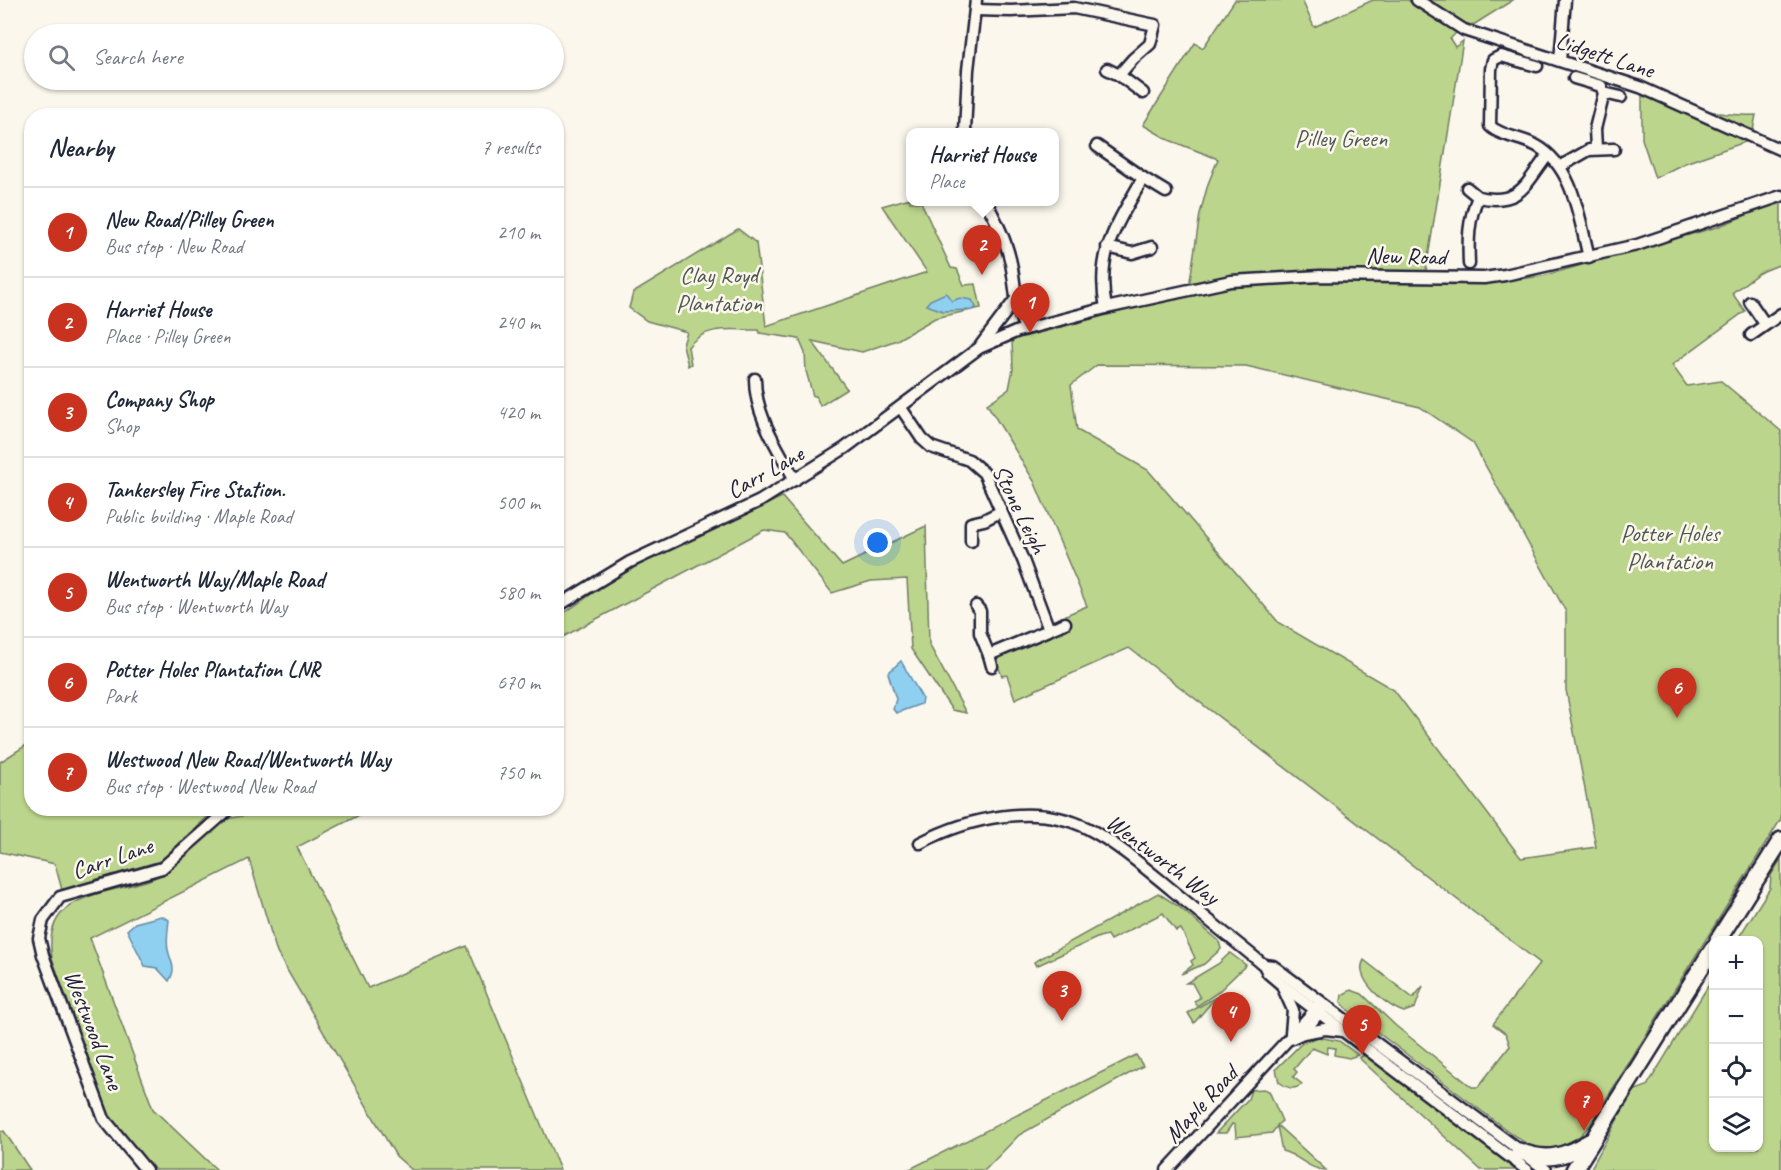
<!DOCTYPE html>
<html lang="en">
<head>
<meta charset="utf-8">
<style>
  body { margin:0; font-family:Caveat,sans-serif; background:#f2f2f3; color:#1f2937 }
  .controls { position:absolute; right:18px; bottom:18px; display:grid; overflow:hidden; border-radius:12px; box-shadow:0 2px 4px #0004 }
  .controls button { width:54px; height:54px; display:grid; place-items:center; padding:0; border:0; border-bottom:2px solid #e0e1e3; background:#fff; color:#1f2937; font:30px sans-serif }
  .you { position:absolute; left:878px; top:543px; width:21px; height:21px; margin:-15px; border:4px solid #fff; border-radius:50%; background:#1a73e8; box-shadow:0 0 0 9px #1a73e833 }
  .badge { display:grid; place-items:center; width:39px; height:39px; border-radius:50%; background:#c8321e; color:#fff; font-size:20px; font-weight:700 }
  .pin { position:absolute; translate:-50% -50px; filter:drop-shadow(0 2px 3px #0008) }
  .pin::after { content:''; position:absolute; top:32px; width:21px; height:18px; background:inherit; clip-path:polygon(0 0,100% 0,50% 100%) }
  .popup { position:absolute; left:906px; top:128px; width:153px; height:78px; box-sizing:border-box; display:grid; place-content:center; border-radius:12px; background:#fff; filter:drop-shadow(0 2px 4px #0005); font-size:20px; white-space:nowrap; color:#747a83 }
  .popup b { font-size:22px; color:#1f2937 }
  .popup::after { content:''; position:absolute; left:50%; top:100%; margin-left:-12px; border:12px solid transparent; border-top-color:#fff }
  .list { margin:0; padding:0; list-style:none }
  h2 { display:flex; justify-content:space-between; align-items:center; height:78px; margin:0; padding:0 24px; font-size:26px }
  h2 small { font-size:20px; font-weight:400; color:#747a83 }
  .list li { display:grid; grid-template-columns:39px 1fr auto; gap:18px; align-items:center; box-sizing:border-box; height:90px; padding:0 24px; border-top:2px solid #e0e1e3 }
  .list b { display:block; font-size:22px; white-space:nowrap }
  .list p { margin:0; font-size:20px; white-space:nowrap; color:#747a83 }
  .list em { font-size:20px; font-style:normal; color:#747a83 }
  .icon { flex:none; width:33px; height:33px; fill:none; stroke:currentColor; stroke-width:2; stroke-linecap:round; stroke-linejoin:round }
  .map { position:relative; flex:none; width:1781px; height:1170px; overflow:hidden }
  .search { position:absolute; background:#fff; box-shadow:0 2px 4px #0004; left:24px; top:24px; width:540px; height:66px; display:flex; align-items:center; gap:15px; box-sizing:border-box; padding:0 21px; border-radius:33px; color:#747a83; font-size:22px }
  .panel { position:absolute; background:#fff; box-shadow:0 2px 4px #0004; left:24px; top:108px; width:540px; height:708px; border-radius:24px }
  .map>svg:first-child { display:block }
  .green { fill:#bcd58c; stroke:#6f7c64; stroke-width:1.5; fill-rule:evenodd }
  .water { fill:#8fcff0; stroke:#638aa8; stroke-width:1.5 }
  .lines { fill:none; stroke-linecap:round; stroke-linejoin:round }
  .minor-casing { stroke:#22223b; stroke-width:15 }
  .highway-casing { stroke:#22223b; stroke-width:20 }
  .minor { stroke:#fbf7ec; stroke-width:10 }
  .highway { stroke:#fbf7ec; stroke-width:15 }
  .labels { text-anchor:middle; stroke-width:5; stroke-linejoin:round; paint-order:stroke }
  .street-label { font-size:24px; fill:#22223b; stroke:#fbf7ec }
  .park-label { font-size:24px; fill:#505853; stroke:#fbf7ec }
</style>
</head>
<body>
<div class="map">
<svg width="1781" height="1170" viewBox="0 0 1781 1170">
  <rect width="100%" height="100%" fill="#fbf7ec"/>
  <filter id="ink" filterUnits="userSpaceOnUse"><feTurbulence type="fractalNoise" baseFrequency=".0167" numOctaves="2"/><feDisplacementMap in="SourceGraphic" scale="12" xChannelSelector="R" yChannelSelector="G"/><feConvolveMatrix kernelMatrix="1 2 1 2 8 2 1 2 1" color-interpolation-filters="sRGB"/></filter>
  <g filter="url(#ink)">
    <g class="green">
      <path d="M1235 0H1302L1314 27 1373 0H1408L1458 31 1450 39 1455 47 1463 41 1426 270 1428 281 1485 283 1543 276 1717 227 1781 201V264L1759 273 1732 293 1745 311 1672 365 1687 386 1721 381 1781 431V819L1590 1125C1559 1161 1544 1157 1508 1131L1348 1010 1341 1002 1342 995 1351 990 1362 994 1396 1026 1472 1087H1478L1510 1046 1506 1034 1493 1024 1540 963 1129 648 1015 699 1007 675 1002 676 996 661 998 657 1003 654 1069 627 1066 615 1087 606 1034 481 987 404 1009 389 1013 369 1012 340 1188 294 1200 214 1208 184 1218 159 1169 140 1143 125 1195 43 1203 48ZM1097 365 1246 366 1420 407 1473 443 1566 612V690L1596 847 1521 858 1394 690 1279 623 1148 470 1077 430 1071 385Z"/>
      <path d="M1430 0H1513L1470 27Z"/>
      <path d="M1642 93C1680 104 1716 117 1756 115L1751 140 1685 163 1655 178 1642 139Z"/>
      <path d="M910 198V202H921L951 268 957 269 964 285 976 284 981 308 935 318 897 340 862 352 812 341 847 389 820 406 816 396H813L806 371 805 353 799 339 760 333 759 330C732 330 706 324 688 347L691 364 688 366 683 345 687 332 647 321 629 308 633 293 738 229 756 243 766 326 927 272 882 206Z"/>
      <path d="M782 497 842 566 926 526 929 644 966 713 952 710 911 649 907 579 871 581 832 593 785 533 764 530 557 640 556 619 623 572Z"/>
      <path d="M31 742 32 808 216 809 160 861 62 890 55 864 0 852V762Z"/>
      <path d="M290 809H371L297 847 368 988 467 946 560 1170H412L396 1156 277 953 249 859 90 938 153 1109 217 1170H155L111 1121 52 958C40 884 121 898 164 873 186 860 200 833 222 821 235 815 274 812 290 809Z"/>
      <path d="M1781 859V1170H1590L1633 1091 1647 1086 1713 978 1714 1148H1758V940H1737L1770 888 1771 875Z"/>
      <path d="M1158 893 1178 906 1219 941 1221 949 1204 964 1181 974 1193 965 1191 961 1195 958 1181 929 1176 931 1163 913 1110 940 1107 935 1099 937 1036 966 1034 962Z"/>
      <path d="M1230 953 1246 965 1217 993 1197 1006 1194 1001 1200 998 1192 983H1186L1218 964Z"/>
      <path d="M1364 960 1413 998 1423 986 1415 1008 1404 1012C1387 1007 1353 979 1364 960Z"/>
      <path d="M1216 997 1194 1023 1188 1013Z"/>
      <path d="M1318 1037 1339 1041 1358 1055 1349 1058 1334 1055 1335 1048 1328 1047 1327 1054 1312 1048 1294 1069 1297 1072 1293 1077 1302 1084C1294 1091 1287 1088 1279 1082L1276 1069 1302 1043Z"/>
      <path d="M1366 1054 1527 1170H1481L1359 1058Z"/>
      <path d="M1136 1055 1143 1066 1019 1135 985 1170H908Z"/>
      <path d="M1264 1089 1269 1091 1282 1121 1277 1125 1326 1170C1309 1170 1299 1155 1282 1151L1277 1126 1272 1133 1236 1137 1235 1125 1232 1124 1226 1133H1216L1248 1099 1251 1090Z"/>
      <path d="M4 1131 30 1170H0V1132Z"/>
    </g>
    <g class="water">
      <path d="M946 293 952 301 960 298 972 300 976 307 973 310 943 311 926 305 930 300Z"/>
      <path d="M901 661 922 698 921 704 896 713 893 709 896 699 888 673Z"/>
      <path d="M161 916 169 920C168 929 166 941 168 950 171 963 177 968 169 981L157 968 145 966 127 930 135 923Z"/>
    </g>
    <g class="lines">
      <g class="minor-casing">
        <g id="minor">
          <path d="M1417 0 1464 30 1640 87 1781 150"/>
          <path d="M976 10 1011 11 1074 8 1155 25 1150 44 1133 59 1119 75 1143 93"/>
          <path d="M1560 61 1565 0"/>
          <path d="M1537 66 1501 56 1493 60 1491 69 1490 126C1500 136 1523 138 1537 146 1574 167 1579 219 1589 257"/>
          <path d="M1107 69 1119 75"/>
          <path d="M1574 78 1601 86 1604 93"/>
          <path d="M965 132 968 70 976 0"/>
          <path d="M1097 146 1143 178"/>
          <path d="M1596 148 1595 129 1604 93 1621 97"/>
          <path d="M1561 166 1589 150 1614 149"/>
          <path d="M1467 188 1478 197C1521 206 1525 184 1548 155"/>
          <path d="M986 202C996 220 1005 238 1010 259 1016 283 1014 305 1025 329"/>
          <path d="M1107 247 1132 253 1152 247"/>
          <path d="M1469 264C1468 240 1468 220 1478 197"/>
          <path d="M1750 302 1765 324"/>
          <path d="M1106 308C1095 252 1117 225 1143 178L1166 192"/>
          <path d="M1751 335 1781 314"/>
          <path d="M981 345 1015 300"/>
          <path d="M755 379C755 416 778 448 795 480"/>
          <path d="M901 408 922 439 931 447 969 460 984 473 1023 560 1049 630"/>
          <path d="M971 541V523L984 520 1000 512"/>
          <path d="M976 606 980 611V633L989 655"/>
          <path d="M556 607 630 562 760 501 845 448 979 348 1018 331 1106 308 1231 281 1320 276 1484 278 1505 275 1637 245 1781 196"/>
          <path d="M992 666 989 655 1065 623"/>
          <path d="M920 843C968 818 1036 802 1087 828 1118 844 1145 868 1172 890 1202 915 1233 940 1264 965L1268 973 1281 984 1527 1170"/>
          <path d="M1264 965 1273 966 1546 1170"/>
          <path d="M1283 988 1293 1010 1291 1033"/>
          <path d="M1303 1033 1325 1029 1343 1031"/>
          <path d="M1290 1039 1303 1033 1323 1008"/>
          <path d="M146 1170 104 1119 43 955 39 938 43 920 60 897 162 868 230 808"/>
          <path d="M1167 1170 1319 1006"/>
        </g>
      </g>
      <g class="highway-casing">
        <g id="highway">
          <path d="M1718 940 1781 840"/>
          <path d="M1519 1151C1547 1162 1564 1157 1589 1142"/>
          <path d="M1574 1170 1714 947"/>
        </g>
      </g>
      <use href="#minor" class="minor"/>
      <use href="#highway" class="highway"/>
    </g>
  </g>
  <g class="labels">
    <g class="street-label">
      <text transform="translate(1605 55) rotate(18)" y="8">Lidgett Lane</text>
      <text transform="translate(1406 256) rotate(1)" y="8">New Road</text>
      <text transform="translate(765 472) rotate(-29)" y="8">Carr Lane</text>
      <text transform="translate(1020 509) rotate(64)" y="8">Stone Leigh</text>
      <text transform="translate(112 858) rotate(-19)" y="8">Carr Lane</text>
      <text transform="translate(1163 859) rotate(37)" y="8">Wentworth Way</text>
      <text transform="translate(94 1030) rotate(69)" y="8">Westwood Lane</text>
      <text transform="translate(1201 1104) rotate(-47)" y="8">Maple Road</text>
    </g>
    <g class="park-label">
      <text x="1341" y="146">Pilley Green</text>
      <text x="719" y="283">Clay Royd<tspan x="719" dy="28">Plantation</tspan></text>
      <text x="1670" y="541">Potter Holes<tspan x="1670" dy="28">Plantation</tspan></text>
    </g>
  </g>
</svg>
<div class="controls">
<button>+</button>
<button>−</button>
<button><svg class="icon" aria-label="locate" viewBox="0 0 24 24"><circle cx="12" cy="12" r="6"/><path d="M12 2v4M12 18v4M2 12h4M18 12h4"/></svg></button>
<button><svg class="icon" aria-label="layers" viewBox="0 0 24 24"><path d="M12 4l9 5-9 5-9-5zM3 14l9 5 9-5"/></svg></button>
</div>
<div class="you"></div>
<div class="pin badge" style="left:1030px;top:333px">1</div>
<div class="pin badge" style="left:982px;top:275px">2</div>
<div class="popup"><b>Harriet House</b>Place</div>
<div class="pin badge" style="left:1062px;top:1021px">3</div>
<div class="pin badge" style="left:1231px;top:1042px">4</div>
<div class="pin badge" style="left:1362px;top:1055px">5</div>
<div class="pin badge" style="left:1677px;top:718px">6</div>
<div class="pin badge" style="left:1584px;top:1131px">7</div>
<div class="search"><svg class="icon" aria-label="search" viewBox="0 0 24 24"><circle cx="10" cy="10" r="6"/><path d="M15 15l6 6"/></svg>Search here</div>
<section class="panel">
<h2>Nearby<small>7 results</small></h2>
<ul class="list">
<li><span class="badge">1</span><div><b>New Road/Pilley Green</b><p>Bus stop · New Road</p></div><em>210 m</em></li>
<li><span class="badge">2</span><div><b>Harriet House</b><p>Place · Pilley Green</p></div><em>240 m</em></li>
<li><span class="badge">3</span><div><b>Company Shop</b><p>Shop</p></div><em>420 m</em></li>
<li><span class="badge">4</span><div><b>Tankersley Fire Station.</b><p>Public building · Maple Road</p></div><em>500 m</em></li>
<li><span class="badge">5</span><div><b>Wentworth Way/Maple Road</b><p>Bus stop · Wentworth Way</p></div><em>580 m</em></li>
<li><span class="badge">6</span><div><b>Potter Holes Plantation LNR</b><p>Park</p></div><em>670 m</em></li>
<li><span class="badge">7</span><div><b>Westwood New Road/Wentworth Way</b><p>Bus stop · Westwood New Road</p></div><em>750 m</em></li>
</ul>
</section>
</div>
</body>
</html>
